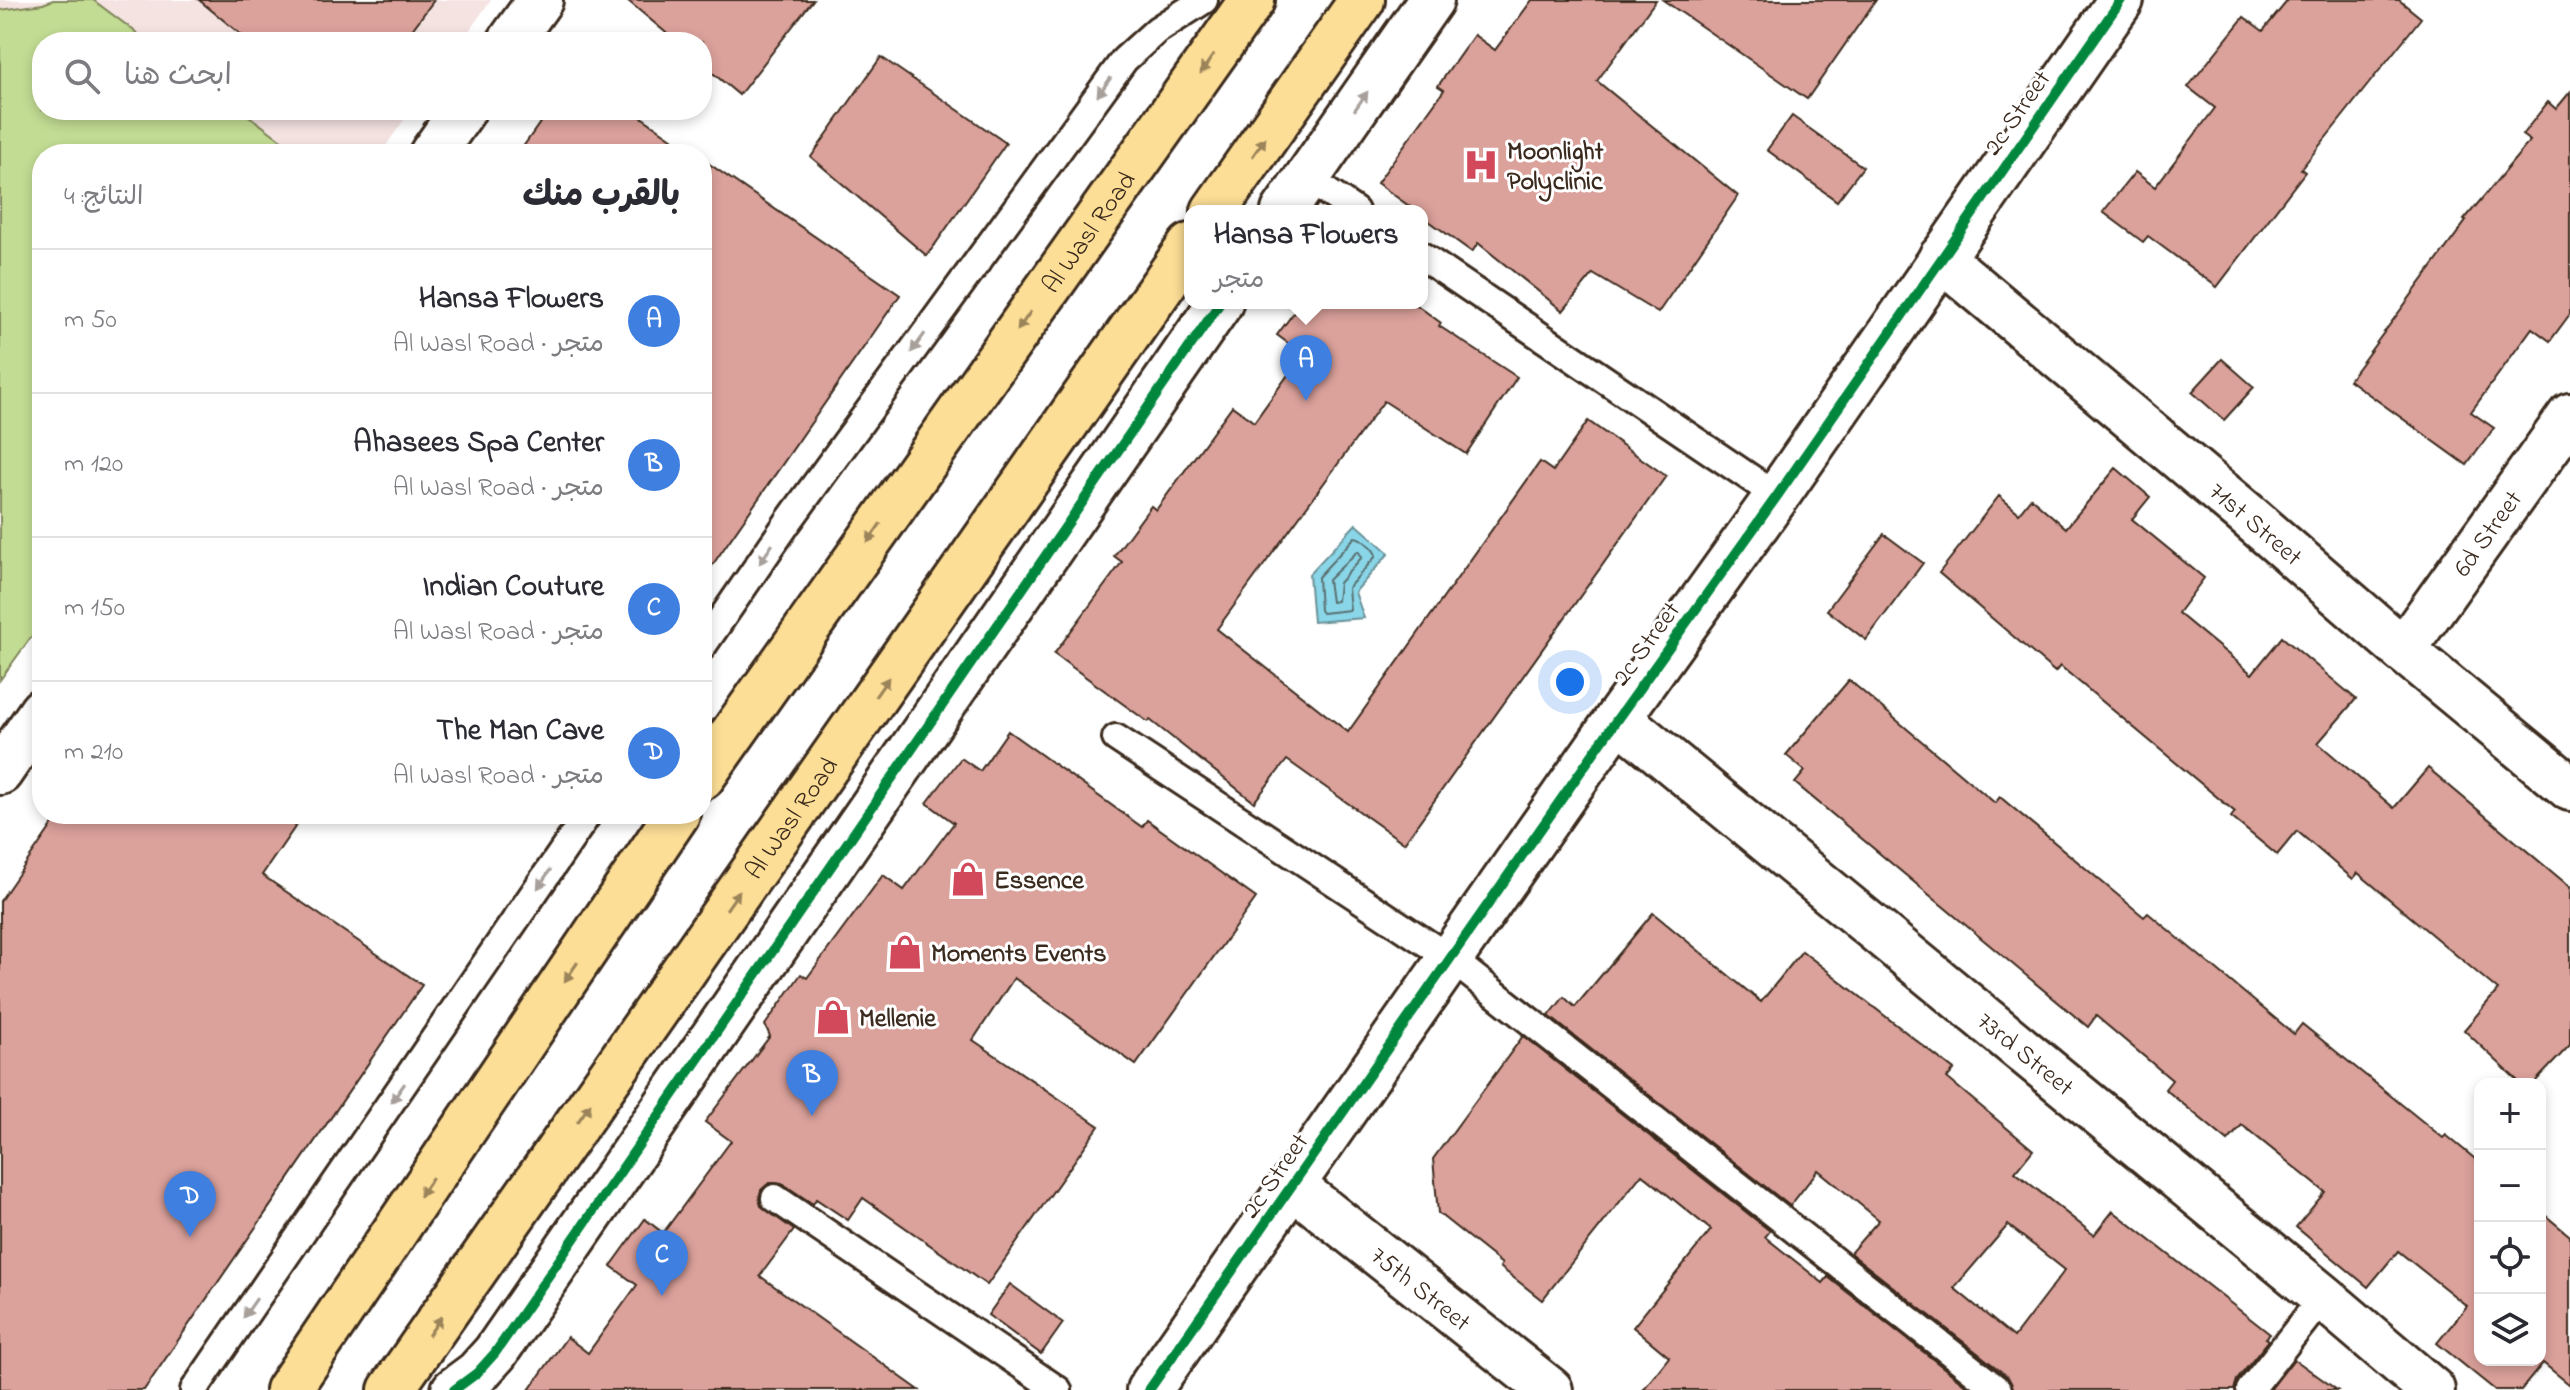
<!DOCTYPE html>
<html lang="ar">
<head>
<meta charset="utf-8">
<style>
  body { margin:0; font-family:"Indie Flower","Playpen Sans Arabic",sans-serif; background:#f2f2f3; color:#2b2b33; direction:rtl }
  .controls { position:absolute; right:24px; bottom:24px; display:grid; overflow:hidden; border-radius:16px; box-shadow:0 4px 12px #0003 }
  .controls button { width:72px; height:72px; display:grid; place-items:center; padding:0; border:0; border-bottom:2px solid #e1e1e2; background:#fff; color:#2b2b33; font:40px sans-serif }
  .you { position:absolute; left:1570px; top:682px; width:28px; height:28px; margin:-20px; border:6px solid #fff; border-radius:50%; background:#1a73e8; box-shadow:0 0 0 12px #1a73e833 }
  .badge { display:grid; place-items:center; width:52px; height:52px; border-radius:50%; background:#d1495b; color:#fff; font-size:26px; font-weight:700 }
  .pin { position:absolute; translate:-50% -66px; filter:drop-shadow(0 2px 4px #0008) }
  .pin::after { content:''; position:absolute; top:42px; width:28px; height:24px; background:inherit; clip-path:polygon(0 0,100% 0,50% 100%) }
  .popup { position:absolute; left:1184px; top:205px; width:244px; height:104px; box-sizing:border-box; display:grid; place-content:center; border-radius:16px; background:#fff; filter:drop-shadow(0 2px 6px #0005); font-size:26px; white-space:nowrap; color:#7c7c81 }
  .popup b { font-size:30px; color:#2b2b33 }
  .popup::after { content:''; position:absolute; left:50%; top:100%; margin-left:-16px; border:16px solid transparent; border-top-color:#fff }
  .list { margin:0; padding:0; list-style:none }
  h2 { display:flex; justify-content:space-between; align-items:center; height:104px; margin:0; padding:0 32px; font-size:34px }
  h2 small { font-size:26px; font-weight:400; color:#7c7c81 }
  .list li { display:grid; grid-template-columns:52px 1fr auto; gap:24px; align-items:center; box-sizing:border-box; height:144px; padding:0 32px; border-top:2px solid #e1e1e2 }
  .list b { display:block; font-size:30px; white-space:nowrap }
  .list p { margin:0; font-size:26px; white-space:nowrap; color:#7c7c81 }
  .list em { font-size:26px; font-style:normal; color:#7c7c81 }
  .icon { flex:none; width:44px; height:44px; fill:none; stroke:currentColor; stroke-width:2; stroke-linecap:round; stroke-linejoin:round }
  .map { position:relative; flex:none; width:2570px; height:1390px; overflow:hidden; direction:ltr }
  .search { position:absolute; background:#fff; box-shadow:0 4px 12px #0003; left:32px; top:32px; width:680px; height:88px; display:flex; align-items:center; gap:20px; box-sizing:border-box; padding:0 28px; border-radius:32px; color:#7c7c81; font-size:30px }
  .panel { position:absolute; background:#fff; box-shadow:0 4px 12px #0003; left:32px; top:144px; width:680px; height:680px; border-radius:32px; direction:rtl }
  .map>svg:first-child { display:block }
  .built { fill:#f4e3e1 }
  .green { fill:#c2dc93; stroke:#7e8358; stroke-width:2 }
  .water { fill:#89d6e8; stroke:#6a9197; stroke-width:2 }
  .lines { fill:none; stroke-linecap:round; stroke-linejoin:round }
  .shore { stroke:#5a6f6f; stroke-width:2 }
  .building { fill:#dba19b; stroke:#3b2a1e; stroke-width:2; fill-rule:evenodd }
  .lane-casing { stroke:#3b2a1e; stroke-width:32 }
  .street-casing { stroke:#3b2a1e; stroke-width:50 }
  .primary-casing { stroke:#3b2a1e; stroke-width:50 }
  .lane { stroke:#fff; stroke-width:26 }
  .street { stroke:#fff; stroke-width:44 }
  .primary { stroke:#fcde96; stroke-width:44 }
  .cycleway-casing { stroke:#fff; stroke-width:15 }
  .cycleway { stroke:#00873e; stroke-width:10 }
  .oneway { fill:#9c845a }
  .oneway2 { fill:#a79f9a }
  .labels { text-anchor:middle; stroke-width:6; stroke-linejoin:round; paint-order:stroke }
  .street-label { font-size:26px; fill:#3b2a1e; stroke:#fff }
  .poi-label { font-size:26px; font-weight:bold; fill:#3b2a1e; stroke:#fff; text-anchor:start }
</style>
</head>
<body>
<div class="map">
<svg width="2570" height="1390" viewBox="0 0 2570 1390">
  <rect width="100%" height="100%" fill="#fff"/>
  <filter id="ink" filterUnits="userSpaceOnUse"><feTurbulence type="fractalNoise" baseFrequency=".0125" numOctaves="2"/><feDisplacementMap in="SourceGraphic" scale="16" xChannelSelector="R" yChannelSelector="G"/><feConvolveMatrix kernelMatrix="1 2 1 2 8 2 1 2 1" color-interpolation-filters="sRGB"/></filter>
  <g filter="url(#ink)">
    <path class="built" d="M0 0H491L461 42H42V110H411L380 154H42V622L0 680Z"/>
    <path class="green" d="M53 0H93L149 42H42V110H241L300 154H42V622L0 680V10L43 4Z"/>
    <path class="water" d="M1356 524 1389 553 1355 592 1364 618 1313 622 1309 574Z"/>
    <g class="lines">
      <g class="shore">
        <path d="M1355 537C1362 538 1375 549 1376 556L1348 588 1350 610 1322 613 1320 610 1318 577Z"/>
        <path d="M1358 551 1362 557 1339 583 1337 601 1331 602 1328 580Z"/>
      </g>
    </g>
    <g class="building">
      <path d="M199 0H434L403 42H250Z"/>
      <path d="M627 0H813L739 95 702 64V42H677Z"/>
      <path d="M1532 0H1656L1597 81 1738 196 1658 313 1593 274 1563 311 1478 243 1472 252 1422 216V211H1416L1377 183 1444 90 1438 86 1474 35 1495 50Z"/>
      <path d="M1663 0H1876L1807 99Z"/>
      <path d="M2288 0H2399L2421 18 2301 169 2305 172 2217 287 2148 236 2143 242 2103 212 2135 172 2155 187 2215 108 2188 87 2244 17 2263 31Z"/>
      <path d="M881 57 1006 143 927 256 811 157Z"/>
      <path d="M2570 92V314L2550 341 2532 328 2471 412 2494 428 2467 465 2349 380 2466 221 2464 220 2530 141 2522 135 2548 102 2556 109Z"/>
      <path d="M549 110H631L695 154H518Z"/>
      <path d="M1792 116 1863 167 1837 201 1767 150Z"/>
      <path d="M702 159 900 295 702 580Z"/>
      <path d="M1301 303H1414L1441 323 1439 326 1517 377 1466 454 1384 401 1217 629 1348 732 1540 462 1553 471 1588 421 1666 476 1404 843 1287 760 1254 802 1150 720 1148 722 1054 654 1122 562 1114 556 1151 506 1156 510 1232 406 1254 422 1303 354 1277 335Z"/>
      <path d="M2222 359 2254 387 2224 420 2192 392Z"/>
      <path d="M2116 468 2150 497 2132 519 2204 578 2178 613 2252 674 2282 637 2356 699 2318 743 2394 808 2428 768 2570 887V1045L2533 1084H2521L2464 1030 2498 990 2358 873 2353 879 2297 831 2277 855 2231 817 2235 812 2060 666 2055 672 1939 573 1999 496 2019 513 2031 498 2066 528Z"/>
      <path d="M1884 534 1923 563 1866 640 1827 610Z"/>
      <path d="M1849 680 1995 803 2000 797 2144 917 2148 913 2294 1034 2302 1024 2443 1138 2446 1135 2480 1163V1360H2540V1211L2570 1236V1385L2543 1363 2521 1390H2495L2437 1343 2467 1306 2398 1251 2368 1287 2296 1227 2325 1192 2242 1125 2228 1141 2165 1089 2172 1080 2096 1016 2088 1027 1795 783 1805 771 1786 755Z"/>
      <path d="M1008 731 1142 827 1147 820 1256 898 1136 1065 1014 978 973 1040 1099 1126 987 1285 863 1198 848 1220 816 1199 813 1204 783 1184 769 1183 761 1190 759 1198 761 1206 794 1230 760 1276 919 1390H529L567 1337 588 1353 637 1285 611 1266 645 1219 663 1233 731 1141 705 1122 770 1036 765 1025 801 974 807 978 883 875 904 890 954 823 927 803 961 758 980 771Z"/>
      <path d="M60 814H304L262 875 422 985 144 1390H0V901Z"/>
      <path d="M1653 913 1761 1002 1802 951 1954 1070 1947 1078 2033 1150 2015 1172 2094 1235 2113 1211 2270 1334 2266 1338 2269 1340 2237 1380 2234 1390H2014L2008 1377 1850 1253 1879 1220 1818 1170 1790 1206 1549 1016 1564 997 1575 1007ZM2008 1225 2065 1270 2014 1337 1954 1288Z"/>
      <path d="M1523 1036 1770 1231 1765 1237 1823 1283 1828 1277 1972 1390H1643L1669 1357 1633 1327 1711 1230 1642 1174 1542 1300 1500 1267 1502 1264 1438 1213 1433 1159Z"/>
      <path d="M1010 1284 1063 1323 1041 1354 988 1315Z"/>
      <path d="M2294 1359 2337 1390H2270Z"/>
    </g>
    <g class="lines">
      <g class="lane-casing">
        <g id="lane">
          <path d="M1307 178 1355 211"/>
          <path d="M1422 256 1777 496"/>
          <path d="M702 647 788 522 1124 60 1157 30 1204 0"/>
          <path d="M1116 738 1451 959 1998 1390"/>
          <path d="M775 1198 1058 1390"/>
          <path d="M194 1390 588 814"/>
          <path d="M2250 1390 2323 1297"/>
        </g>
      </g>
      <g class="street-casing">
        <g id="street">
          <path d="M510 42 540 0"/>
          <path d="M432 154 463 110"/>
          <path d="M1284 211 1431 0"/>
          <path id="s1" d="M1941 258 2246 514 2403 650 2570 788"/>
          <path id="s2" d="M2403 650 2570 416"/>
          <path id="s3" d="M1618 718 2323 1297 2432 1390"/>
          <path d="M0 772 42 711"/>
          <path id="s4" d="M1293 1186 1550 1390"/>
          <path d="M454 1390 477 1373 495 1353 1220 303"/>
          <path d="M1149 1390 1618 718 1777 496 2121 0"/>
        </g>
      </g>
      <g class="primary-casing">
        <g id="primary">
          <path d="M1214 211 1362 0"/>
          <path id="s5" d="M702 777 1252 0"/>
          <path d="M288 1390 677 814"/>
          <path id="s6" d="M391 1390 1190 246"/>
        </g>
      </g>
      <use href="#lane" class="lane"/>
      <use href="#street" class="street"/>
      <use href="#primary" class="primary"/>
      <g class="cycleway-casing">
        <g id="cycleway">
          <path d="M454 1390 477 1373 495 1353 1220 303"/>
          <path d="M1149 1390 1618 718 1777 496 2121 0"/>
        </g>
      </g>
      <use href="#cycleway" class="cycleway"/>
    </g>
    <defs><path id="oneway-solid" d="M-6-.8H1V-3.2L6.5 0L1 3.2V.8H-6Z" transform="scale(2)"/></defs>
    <g class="oneway">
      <use href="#oneway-solid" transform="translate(1207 64) rotate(125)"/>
      <use href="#oneway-solid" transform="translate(1259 147) rotate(-55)"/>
      <use href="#oneway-solid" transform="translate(1024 321) rotate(125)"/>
      <use href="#oneway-solid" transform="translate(874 533) rotate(125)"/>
      <use href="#oneway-solid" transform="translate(882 687) rotate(-55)"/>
      <use href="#oneway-solid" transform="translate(733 900) rotate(-55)"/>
      <use href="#oneway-solid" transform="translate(571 972) rotate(124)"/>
      <use href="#oneway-solid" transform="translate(584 1113) rotate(-55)"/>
      <use href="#oneway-solid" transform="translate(426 1187) rotate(124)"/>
      <use href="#oneway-solid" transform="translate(435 1326) rotate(-55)"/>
    </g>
    <g class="oneway2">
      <use href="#oneway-solid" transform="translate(1104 87) rotate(126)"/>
      <use href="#oneway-solid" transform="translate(1361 101) rotate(-55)"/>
      <use href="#oneway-solid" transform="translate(918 343) rotate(126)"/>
      <use href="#oneway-solid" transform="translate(766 554) rotate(124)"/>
      <use href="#oneway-solid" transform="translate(544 879) rotate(124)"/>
      <use href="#oneway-solid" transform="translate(398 1093) rotate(125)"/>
      <use href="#oneway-solid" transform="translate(250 1308) rotate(125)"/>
    </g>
  </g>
  <defs>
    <g id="hospital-bare" transform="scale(2.76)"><path d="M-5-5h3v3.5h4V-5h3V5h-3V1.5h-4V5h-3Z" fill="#d1495b" stroke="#fff" stroke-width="2.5" paint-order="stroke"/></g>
    <g id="shop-bare" transform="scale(2.76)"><path d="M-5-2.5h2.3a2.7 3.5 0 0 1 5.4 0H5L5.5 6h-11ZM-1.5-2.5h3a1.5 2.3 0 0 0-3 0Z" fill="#d1495b" stroke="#fff" stroke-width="2.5" paint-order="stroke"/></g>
  </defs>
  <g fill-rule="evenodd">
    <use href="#hospital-bare" x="1481" y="165"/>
    <use href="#shop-bare" x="968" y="879"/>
    <use href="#shop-bare" x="905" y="952"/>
    <use href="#shop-bare" x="833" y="1017"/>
  </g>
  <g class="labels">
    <g class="street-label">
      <text transform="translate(2016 112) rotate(-55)" y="9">2c Street</text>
      <text dy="9" stroke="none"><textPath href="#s5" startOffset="668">Al Wasl Road</textPath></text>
      <text dy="9" stroke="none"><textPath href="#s1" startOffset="412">71st Street</textPath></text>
      <text dy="9" stroke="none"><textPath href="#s2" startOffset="144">6d Street</textPath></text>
      <text transform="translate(1645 643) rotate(-54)" y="9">2c Street</text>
      <text dy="9" stroke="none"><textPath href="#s6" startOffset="698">Al Wasl Road</textPath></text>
      <text dy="9" stroke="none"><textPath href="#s3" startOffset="528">73rd Street</textPath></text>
      <text transform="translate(1274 1175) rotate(-55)" y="9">2c Street</text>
      <text dy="9" stroke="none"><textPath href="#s4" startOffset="164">75th Street</textPath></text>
    </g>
    <g class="poi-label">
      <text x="1507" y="159">Moonlight<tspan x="1507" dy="30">Polyclinic</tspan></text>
      <text x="994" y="888">Essence</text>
      <text x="931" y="961">Moments Events</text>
      <text x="859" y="1026">Mellenie</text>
    </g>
  </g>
</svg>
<div class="controls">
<button>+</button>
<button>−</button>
<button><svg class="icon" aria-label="locate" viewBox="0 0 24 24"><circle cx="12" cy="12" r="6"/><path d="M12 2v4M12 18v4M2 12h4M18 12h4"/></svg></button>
<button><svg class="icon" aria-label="layers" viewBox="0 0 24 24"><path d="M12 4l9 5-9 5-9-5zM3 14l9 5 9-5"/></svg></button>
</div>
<div class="you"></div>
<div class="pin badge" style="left:1306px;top:401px;background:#3f7fe0">A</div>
<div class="popup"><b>Hansa Flowers</b>متجر</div>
<div class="pin badge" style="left:812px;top:1116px;background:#3f7fe0">B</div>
<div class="pin badge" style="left:662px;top:1296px;background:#3f7fe0">C</div>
<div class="pin badge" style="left:190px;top:1237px;background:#3f7fe0">D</div>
<div class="search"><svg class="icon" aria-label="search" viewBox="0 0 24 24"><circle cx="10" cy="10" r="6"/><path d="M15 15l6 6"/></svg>ابحث هنا</div>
<section class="panel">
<h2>بالقرب منك<small>النتائج: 4</small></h2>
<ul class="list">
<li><span class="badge" style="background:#3f7fe0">A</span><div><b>Hansa Flowers</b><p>متجر · Al Wasl Road</p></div><em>50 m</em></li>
<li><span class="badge" style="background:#3f7fe0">B</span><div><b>Ahasees Spa Center</b><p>متجر · Al Wasl Road</p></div><em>120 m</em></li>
<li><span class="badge" style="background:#3f7fe0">C</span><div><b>Indian Couture</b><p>متجر · Al Wasl Road</p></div><em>150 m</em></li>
<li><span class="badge" style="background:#3f7fe0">D</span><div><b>The Man Cave</b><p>متجر · Al Wasl Road</p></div><em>210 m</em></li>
</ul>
</section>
</div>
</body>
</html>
